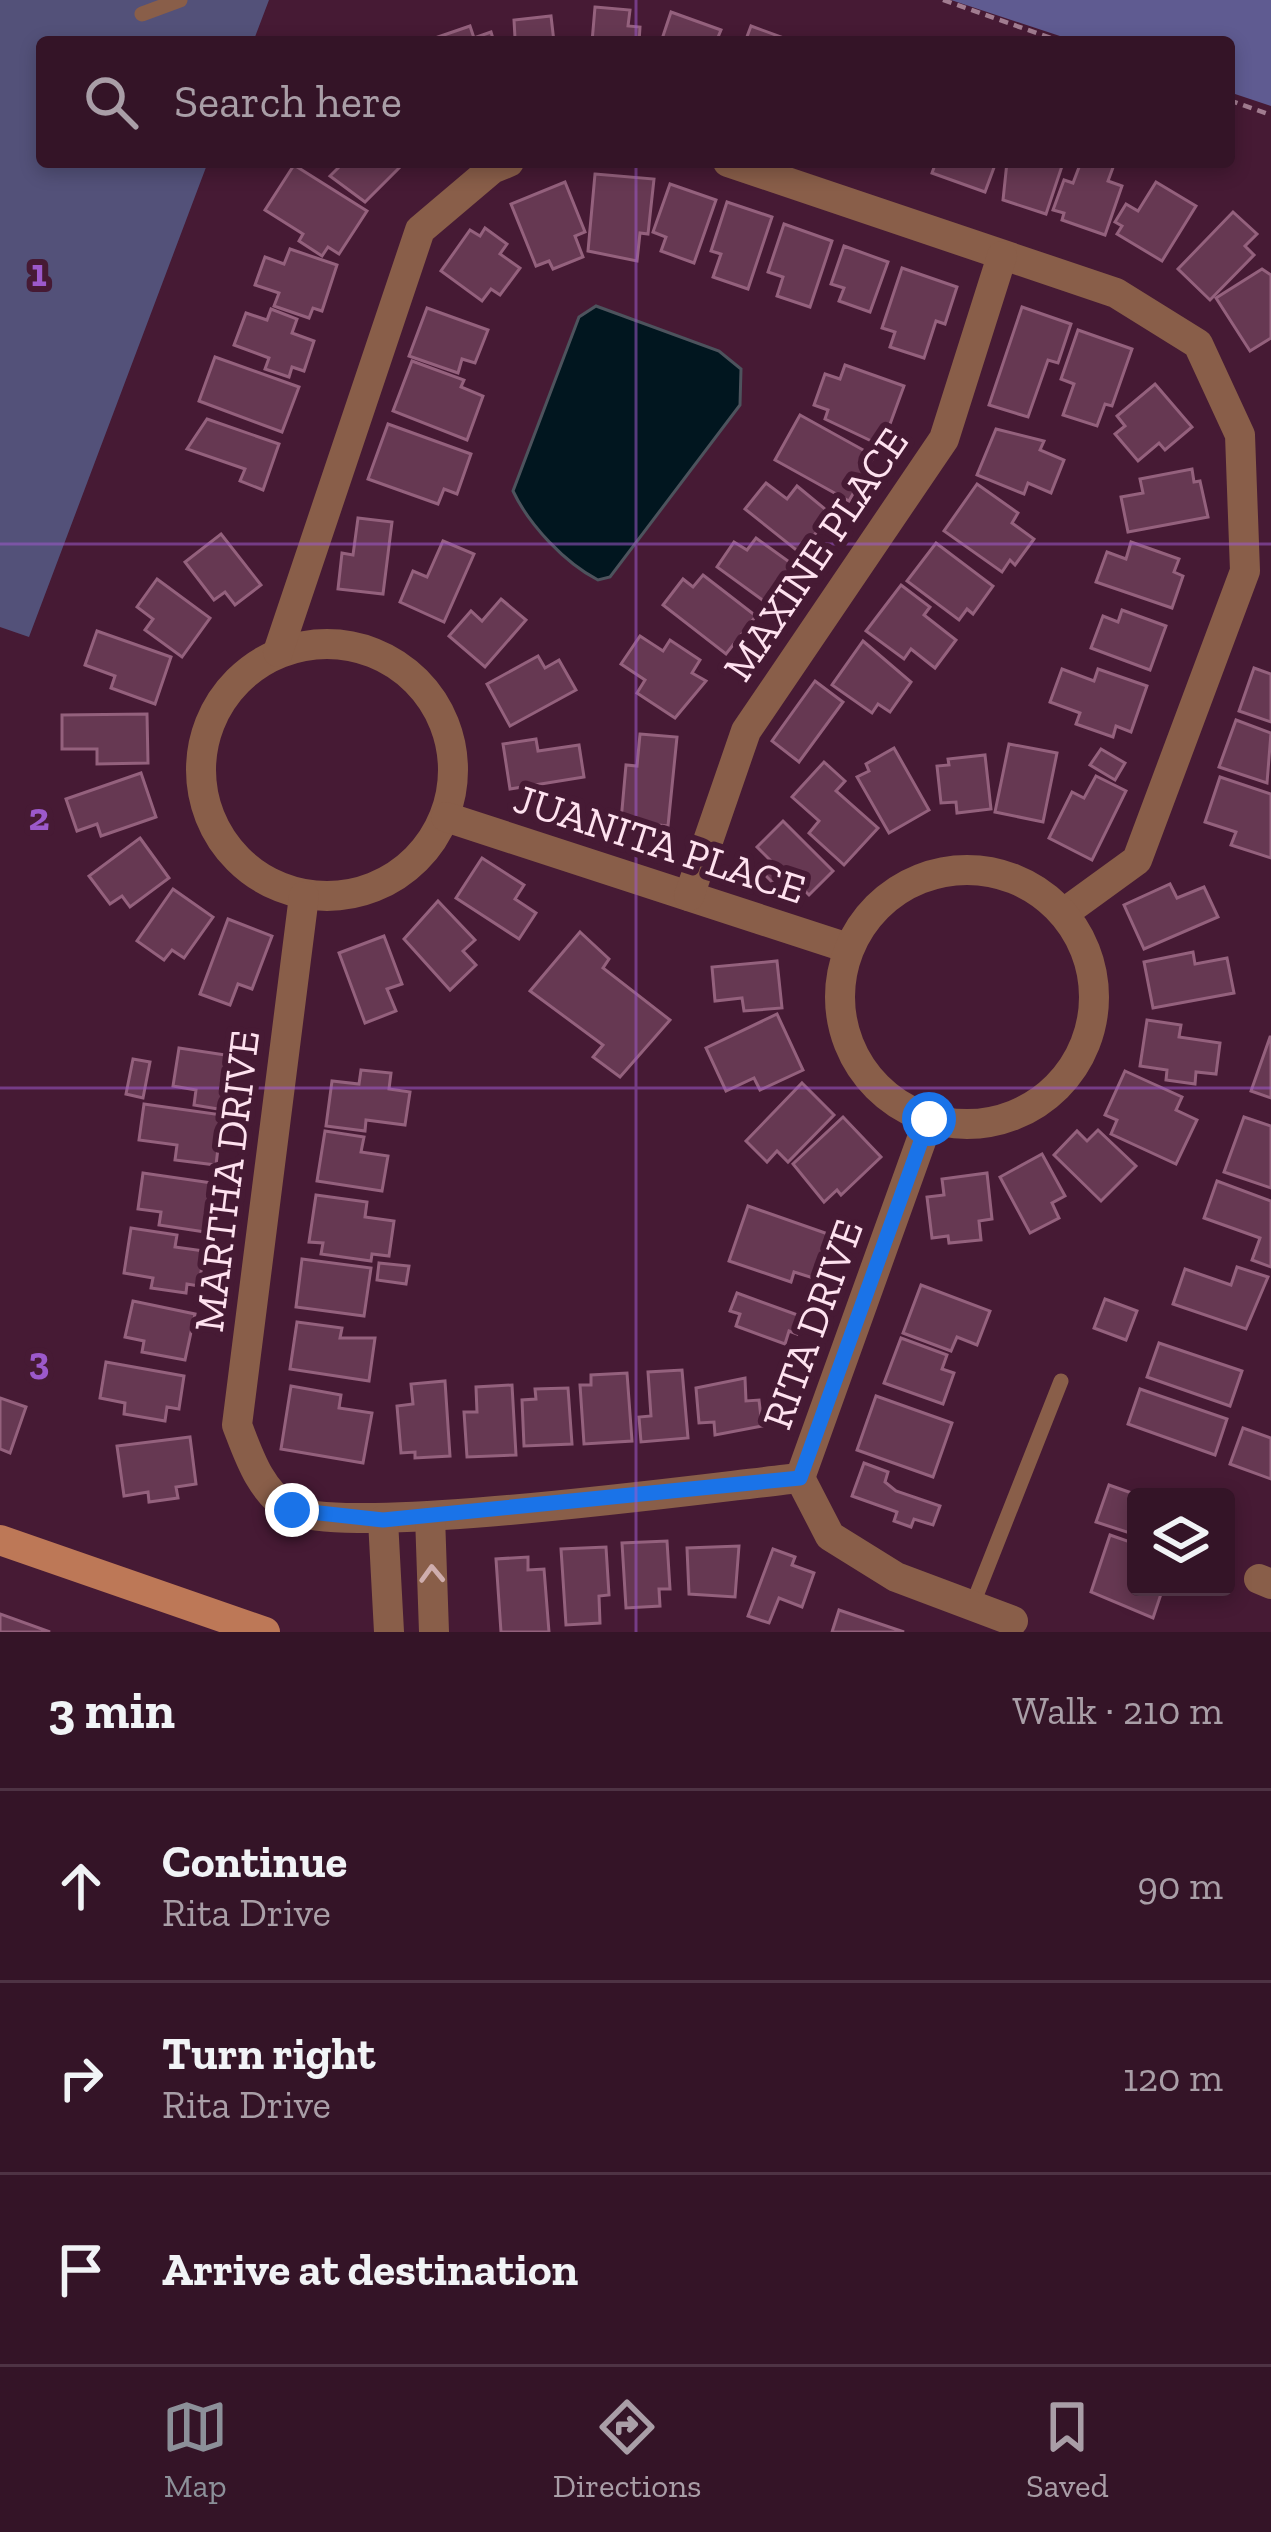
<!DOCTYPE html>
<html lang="en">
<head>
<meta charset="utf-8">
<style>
  body { margin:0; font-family:"Zilla Slab",serif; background:#3c1d2f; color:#f1f3f6 }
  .controls { position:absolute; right:36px; bottom:36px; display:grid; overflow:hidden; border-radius:12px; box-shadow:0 6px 18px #0003 }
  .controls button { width:108px; height:108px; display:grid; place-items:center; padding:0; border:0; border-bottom:3px solid #4e3344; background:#341427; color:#f1f3f6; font:60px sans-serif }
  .stop { position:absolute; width:36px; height:36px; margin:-27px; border:9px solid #1a73e8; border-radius:50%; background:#fff }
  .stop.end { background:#1a73e8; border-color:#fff; box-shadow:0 3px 12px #0008 }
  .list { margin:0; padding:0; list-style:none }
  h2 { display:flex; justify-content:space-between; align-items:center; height:156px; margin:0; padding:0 48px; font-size:51px }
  h2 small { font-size:39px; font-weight:400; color:#a99ea7 }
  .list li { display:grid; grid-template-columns:78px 1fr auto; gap:36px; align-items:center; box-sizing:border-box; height:192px; padding:0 48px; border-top:3px solid #4e3344 }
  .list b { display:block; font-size:45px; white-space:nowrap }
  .list p { margin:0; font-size:39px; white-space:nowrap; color:#a99ea7 }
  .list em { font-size:39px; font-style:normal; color:#a99ea7 }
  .icon { flex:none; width:66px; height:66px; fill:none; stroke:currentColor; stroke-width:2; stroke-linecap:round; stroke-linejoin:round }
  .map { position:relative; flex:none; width:1271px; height:1632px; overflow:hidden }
  .search { position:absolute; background:#341427; box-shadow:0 6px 18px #0003; left:36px; right:36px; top:36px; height:132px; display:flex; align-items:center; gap:30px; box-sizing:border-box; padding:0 42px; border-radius:12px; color:#a99ea7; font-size:45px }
  .sheet { height:732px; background:#341427 }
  nav { display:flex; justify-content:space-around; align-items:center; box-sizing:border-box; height:168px; border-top:3px solid #4e3344; background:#341427; font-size:33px; color:#a99ea7 }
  nav a { display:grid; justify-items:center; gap:6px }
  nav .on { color:#8c9099 }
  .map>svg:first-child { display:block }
  .green { fill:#535179 }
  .forest { fill:#5f5b91 }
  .water { fill:#01161f; stroke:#4d535d; stroke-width:3 }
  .building { fill:#663852; stroke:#94617d; stroke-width:3 }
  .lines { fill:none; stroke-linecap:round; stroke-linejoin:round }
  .path { stroke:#a17c90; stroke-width:4.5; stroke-dasharray:9 6; stroke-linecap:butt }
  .lane { stroke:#895e49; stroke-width:15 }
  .street { stroke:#895e49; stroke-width:30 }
  .secondary { stroke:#bd7857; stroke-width:30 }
  .oneway { stroke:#cfadad }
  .route { stroke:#1a73e8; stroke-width:15 }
  .grid { fill:none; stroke:#9c59cb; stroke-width:3; stroke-opacity:0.55 }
  .labels { text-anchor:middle; stroke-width:12; stroke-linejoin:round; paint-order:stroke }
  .street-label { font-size:42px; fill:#fee1ef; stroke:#461a34 }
  .grid-label { font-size:39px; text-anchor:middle; font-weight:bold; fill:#9c59cb; stroke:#461a34; stroke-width:12; stroke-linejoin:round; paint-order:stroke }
</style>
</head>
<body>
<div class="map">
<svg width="1271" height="1632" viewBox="0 0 1271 1632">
  <rect width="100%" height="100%" fill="#461a34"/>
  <path class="green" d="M0 0H269L253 42H42V162H208L29 637 0 627Z"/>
  <path class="forest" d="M951 0H1271V106L1229 92V42H1078Z"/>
  <path class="water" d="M596 306 719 351 741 369 740 405 610 577 598 580C565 563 529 525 513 491L579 317Z"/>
  <g class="building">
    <path d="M595 7 630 10 628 26 640 27 639 42H592Z"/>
    <path d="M671 12 721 30 716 42H661Z"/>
    <path d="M551 16 554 42H509L515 38 514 20Z"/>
    <path d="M470 26 474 38 491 32 494 42H440L438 37Z"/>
    <path d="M751 26 784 38 782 42H745Z"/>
    <path d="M332 162H405L365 202 330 176 338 168Z"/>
    <path d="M936 162H996L985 192 932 173Z"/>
    <path d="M1007 162 1062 166 1046 214 1003 200Z"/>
    <path d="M1081 162H1115L1108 181 1122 186 1105 235 1062 220 1064 213 1053 210 1064 180 1073 183Z"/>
    <path d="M294 165 367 211 339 254 328 247 322 256 299 241 303 234 265 210Z"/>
    <path d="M595 174 654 179 648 234 640 233 637 261 588 251Z"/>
    <path d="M565 182 585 232 575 236 583 257 553 269 549 261 536 266 511 204Z"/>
    <path d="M1156 182 1196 206 1162 261 1117 234 1122 226 1115 222 1126 204 1138 211Z"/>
    <path d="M670 184 716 200 694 263 661 251 666 237 653 232Z"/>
    <path d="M727 202 772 217 748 289 713 277 721 254 711 251Z"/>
    <path d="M1233 212 1257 234 1245 246 1254 255 1210 300 1178 269Z"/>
    <path d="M784 224 832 241 810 307 777 296 783 277 768 272Z"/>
    <path d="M485 228 507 244 500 254 520 268 500 295 491 289 482 301 441 271 470 230 480 236Z"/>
    <path d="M844 246 888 262 870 312 839 301 844 288 831 284Z"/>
    <path d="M290 249 337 265 322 311 313 308 309 318 274 306 279 293 255 285 265 257 284 264Z"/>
    <path d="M902 268 957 287 945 324 936 321 924 358 890 347 895 332 882 328Z"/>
    <path d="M1262 269 1271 275V338L1250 351 1216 298Z"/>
    <path d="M1022 307 1071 324 1058 363 1048 360 1028 417 989 405Z"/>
    <path d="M427 308 488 330 475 363 462 359 458 373 409 356Z"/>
    <path d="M271 309 297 319 292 333 314 341 304 371 292 367 289 377 265 369 269 358 234 345 246 313 267 320Z"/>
    <path d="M1078 330 1132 349 1112 406 1105 404 1097 426 1063 415 1074 384 1061 379Z"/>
    <path d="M215 357 299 387 282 432 199 401Z"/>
    <path d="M412 361 464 380 461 387 483 396 467 440 393 411Z"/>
    <path d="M845 365 904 386 882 446 825 419 828 410 814 405 825 374 840 379Z"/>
    <path d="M1155 384 1192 427 1165 450 1159 443 1138 461 1115 434 1125 426 1117 416Z"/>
    <path d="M800 415 874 456 849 501 775 460Z"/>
    <path d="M207 419 279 444 263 490 240 481 245 469 187 449Z"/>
    <path d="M388 424 471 454 457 494 444 489 438 504 368 479Z"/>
    <path d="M996 429 1044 441 1040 450 1064 460 1051 493 1028 483 1024 494 977 475Z"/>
    <path d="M1192 469 1194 482 1200 481 1208 517 1128 532 1121 497 1143 493 1140 479Z"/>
    <path d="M766 483 787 499 797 486 831 514 800 553 745 509Z"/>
    <path d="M977 484 1018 513 1012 523 1034 539 1015 565 1010 560 1002 572 944 531Z"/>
    <path d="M358 518 392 522 383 594 338 589 342 553 353 555Z"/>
    <path d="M221 534 261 585 235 605 225 592 214 600 185 562Z"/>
    <path d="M756 538 795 566 768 604 717 567 734 542 747 550Z"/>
    <path d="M443 541 474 554 444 622 400 602 413 571 427 577Z"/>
    <path d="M1131 542 1179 559 1174 572 1183 576 1172 608 1096 582 1107 552 1126 559Z"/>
    <path d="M936 543 993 586 973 614 967 609 959 620 907 581Z"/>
    <path d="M703 575 756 616 726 654 663 605 683 579 693 587Z"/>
    <path d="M157 579 210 618 182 657 145 630 153 619 137 607Z"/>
    <path d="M901 585 930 607 924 615 956 640 935 668 911 649 904 659 866 631Z"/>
    <path d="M501 599 526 620 485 667 449 636 471 611 482 621Z"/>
    <path d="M1122 610 1166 626 1150 670 1091 648 1103 616 1118 622Z"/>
    <path d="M97 631 171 657 155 704 111 688 115 676 85 665Z"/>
    <path d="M640 636 663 651 670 640 700 660 692 673 706 681 675 718 637 693 645 680 621 664Z"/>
    <path d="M863 641 911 682 890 712 878 704 872 713 832 685Z"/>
    <path d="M538 656 545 668 559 660 576 690 510 726 487 684Z"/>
    <path d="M1254 668 1271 674V722L1239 711Z"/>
    <path d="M1062 669 1094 681 1098 669 1147 686 1131 732 1116 726 1113 737 1076 724 1080 713 1050 702Z"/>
    <path d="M815 681 843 702 799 762 772 741Z"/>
    <path d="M147 714 148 763 97 764V749H62V715Z"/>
    <path d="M1236 720 1271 733 1267 783 1219 767Z"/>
    <path d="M640 734 677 737 668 826 621 821 626 765 637 766Z"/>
    <path d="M536 739 538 751 579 745 584 777 510 789 503 744Z"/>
    <path d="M1009 744 1057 753 1043 822 995 812Z"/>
    <path d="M894 748 929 810 889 833 857 777 869 771 866 764Z"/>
    <path d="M1101 749 1125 763 1115 780 1090 765Z"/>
    <path d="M985 755 991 809 957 813 956 802 941 803 937 766 949 765 948 759Z"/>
    <path d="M824 762 845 781 836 791 878 828 844 865 809 833 819 821 792 797Z"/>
    <path d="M141 773 156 817 101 836 97 824 77 831 66 799Z"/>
    <path d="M1096 776 1126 791 1092 860 1049 838 1072 792 1084 798Z"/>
    <path d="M1220 777 1271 794V858L1231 845 1236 832 1205 822Z"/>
    <path d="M783 821 833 871 809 895 799 885 787 897 762 872 772 862 757 847Z"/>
    <path d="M140 838 169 878 130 907 122 896 110 904 89 876Z"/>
    <path d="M482 858 524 885 515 899 536 913 519 939 456 898Z"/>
    <path d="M1170 884 1177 898 1204 887 1218 917 1144 949 1124 905Z"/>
    <path d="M173 889 213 917 184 958 172 950 164 960 137 941Z"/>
    <path d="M438 901 475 940 463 951 476 965 450 990 404 939Z"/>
    <path d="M228 919 272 936 252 989 238 984 230 1005 200 994Z"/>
    <path d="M580 932 609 959 603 968 670 1020 620 1077 593 1057 603 1045 530 991Z"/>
    <path d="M384 936 402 984 387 989 396 1011 365 1023 339 953Z"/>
    <path d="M1193 952 1195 964 1227 958 1234 993 1153 1008 1144 962Z"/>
    <path d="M777 961 782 1008 744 1011 742 998 715 1001 712 967Z"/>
    <path d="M777 1014 803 1070 760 1090 754 1078 726 1091 706 1048Z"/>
    <path d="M1147 1020 1181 1025 1179 1037 1220 1043 1216 1074 1196 1072 1195 1084 1166 1080 1167 1070 1140 1066Z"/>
    <path d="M1270 1037H1271V1098L1251 1091Z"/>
    <path d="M179 1048 232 1056 224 1110 194 1105 196 1090 173 1086Z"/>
    <path d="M133 1059 150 1062 143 1098 126 1094Z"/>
    <path d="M361 1070 391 1073 389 1089 410 1092 405 1125 366 1120 365 1131 326 1126 332 1081 359 1084Z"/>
    <path d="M1125 1071 1182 1097 1176 1110 1197 1120 1176 1164 1111 1134 1117 1120 1105 1115Z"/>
    <path d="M802 1083 834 1115 788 1162 777 1151 767 1162 746 1141Z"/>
    <path d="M144 1104 222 1115 216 1165 175 1160 177 1145 139 1140Z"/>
    <path d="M843 1117 881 1157 841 1195 837 1190 824 1202 793 1164Z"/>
    <path d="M1244 1117 1271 1126V1188L1224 1172Z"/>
    <path d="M1098 1130 1136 1166 1101 1201 1054 1155 1077 1131 1087 1141Z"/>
    <path d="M325 1131 364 1137 361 1152 388 1156 382 1191 317 1181Z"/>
    <path d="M1042 1154 1065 1196 1052 1203 1059 1218 1030 1233 1000 1177Z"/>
    <path d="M143 1173 212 1183 205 1232 159 1225 161 1212 138 1209Z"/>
    <path d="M987 1173 992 1219 979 1221 981 1240 949 1243 948 1236 932 1238 927 1197 944 1195 942 1179Z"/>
    <path d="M1217 1181 1271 1201V1267L1252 1260 1260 1238 1204 1218Z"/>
    <path d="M316 1195 367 1202 365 1217 394 1221 389 1256 372 1254 371 1261 321 1254 323 1243 309 1242Z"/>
    <path d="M748 1206 828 1234 813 1278 794 1272 791 1282 729 1261Z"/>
    <path d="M131 1228 177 1235 175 1247 204 1251 199 1286 187 1284 186 1293 151 1288 153 1278 124 1273Z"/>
    <path d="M302 1259 371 1268 364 1316 296 1307Z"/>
    <path d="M379 1263 409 1266 406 1284 377 1280Z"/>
    <path d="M1237 1267 1268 1277 1246 1329 1173 1304 1185 1269 1231 1285Z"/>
    <path d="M921 1285 990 1311 977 1345 957 1337 951 1351 903 1333Z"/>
    <path d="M737 1293 803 1317 797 1334 789 1331 785 1344 736 1326 740 1314 730 1311Z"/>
    <path d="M1105 1299 1137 1311 1126 1340 1094 1328Z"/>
    <path d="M133 1301 195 1314 185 1360 142 1352 144 1341 125 1337Z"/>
    <path d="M297 1322 342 1328 340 1338H375L369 1381 290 1369Z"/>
    <path d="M901 1338 947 1355 942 1369 954 1373 943 1404 884 1383Z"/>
    <path d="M1159 1343 1242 1371 1230 1406 1147 1377Z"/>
    <path d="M106 1362 184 1376 179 1409 167 1407 165 1421 124 1414 125 1403 100 1398Z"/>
    <path d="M682 1370 688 1438 641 1442 639 1417 651 1416 648 1372Z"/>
    <path d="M627 1373 632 1441 584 1444 580 1385H591V1375Z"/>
    <path d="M745 1378 746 1401 759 1400 762 1426 715 1435 714 1422 699 1423 696 1388Z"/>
    <path d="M445 1381 450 1456 415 1458V1452L401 1453 397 1406 413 1404 411 1384Z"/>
    <path d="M512 1385 516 1455 467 1457 464 1412H477L476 1387Z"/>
    <path d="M291 1386 341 1395 339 1408 372 1413 363 1463 281 1449Z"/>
    <path d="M568 1388 572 1444 524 1446 522 1400 536 1399 535 1389Z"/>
    <path d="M1140 1389 1227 1419 1215 1455 1128 1424Z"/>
    <path d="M876 1396 952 1423 933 1477 857 1450Z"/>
    <path d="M0 1398 26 1407 10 1453 0 1449Z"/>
    <path d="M1243 1428 1271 1438V1479L1230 1464Z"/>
    <path d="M190 1437 196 1484 176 1487 178 1498 149 1502 148 1492 124 1496 117 1446Z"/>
    <path d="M864 1463 888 1472 885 1482 896 1491 940 1506 933 1525 914 1519 911 1527 894 1521 897 1512 852 1496Z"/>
    <path d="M1109 1485 1143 1497H1136V1535L1096 1522Z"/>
    <path d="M1110 1535 1136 1544V1587L1162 1591 1153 1618 1091 1592Z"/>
    <path d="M667 1541 670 1589H659L660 1606 626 1608 622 1543Z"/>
    <path d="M739 1546 735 1597 689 1594 687 1548Z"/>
    <path d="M606 1547 609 1595 599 1596 600 1623 566 1625 561 1549Z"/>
    <path d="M773 1549 795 1557 792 1565 814 1573 802 1607 779 1598 769 1623 748 1616Z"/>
    <path d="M528 1557V1570L544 1569 549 1632H501L496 1559Z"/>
    <path d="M839 1610 904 1632H832Z"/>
    <path d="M0 1614 50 1632H0Z"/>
  </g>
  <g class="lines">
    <g class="path">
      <path d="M943 0 1062 42"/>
      <path d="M1229 100 1271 115"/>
    </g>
    <g class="lane">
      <path d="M142 14 180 0"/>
      <path d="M972 1606 1061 1381"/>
    </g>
    <g class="street">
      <path d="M728 162 1116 293 1198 344 1240 435 1245 571 1137 860 1064 913"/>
      <circle cx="327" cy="770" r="126"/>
      <path d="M278 652 420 230 492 169 509 162"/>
      <path d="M446 817 848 948"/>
      <circle cx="967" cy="997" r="127"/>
      <path d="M304 896 237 1425C249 1456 260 1491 290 1509 342 1539 719 1486 800 1478L929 1119"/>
      <path d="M689 896 746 731 944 439 1002 256"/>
      <path d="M800 1478 830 1536 896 1577 1013 1621"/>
      <path d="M430 1516 434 1632"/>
      <path d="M383 1520 389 1632"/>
      <path d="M1259 1579 1271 1584"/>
    </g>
    <path class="secondary" d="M0 1540 265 1632"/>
  </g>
  <defs><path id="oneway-chevron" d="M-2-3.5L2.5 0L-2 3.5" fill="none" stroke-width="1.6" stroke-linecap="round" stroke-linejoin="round" transform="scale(3)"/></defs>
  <use class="oneway" href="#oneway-chevron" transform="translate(432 1574) rotate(-92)"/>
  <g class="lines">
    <path class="route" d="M292 1510 383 1520 800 1478 929 1119"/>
  </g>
  <path class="grid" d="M636 0V42M636 162V1632M0 544H1271M0 1088H1271"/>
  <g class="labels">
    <g class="street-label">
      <text transform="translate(815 554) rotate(-56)" y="15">MAXINE PLACE</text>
      <text transform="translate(660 843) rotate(18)" y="15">JUANITA PLACE</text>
      <text transform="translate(226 1181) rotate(-83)" y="15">MARTHA DRIVE</text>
      <text transform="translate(812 1324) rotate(-70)" y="15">RITA DRIVE</text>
    </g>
  </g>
  <g class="grid-label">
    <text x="39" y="286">1</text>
    <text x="39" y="830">2</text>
    <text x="39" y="1374">3</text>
  </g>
</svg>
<div class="controls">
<button><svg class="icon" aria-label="layers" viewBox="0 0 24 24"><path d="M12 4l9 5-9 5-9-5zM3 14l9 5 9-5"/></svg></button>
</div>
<div class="stop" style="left:929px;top:1119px"></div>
<div class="stop end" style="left:292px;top:1510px"></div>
<div class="search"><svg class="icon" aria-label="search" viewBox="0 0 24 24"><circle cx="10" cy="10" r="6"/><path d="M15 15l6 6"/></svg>Search here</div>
</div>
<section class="sheet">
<h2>3 min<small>Walk · 210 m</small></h2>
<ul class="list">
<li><svg class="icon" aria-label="ahead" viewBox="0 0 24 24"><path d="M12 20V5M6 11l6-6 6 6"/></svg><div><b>Continue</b><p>Rita Drive</p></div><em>90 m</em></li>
<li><svg class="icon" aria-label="right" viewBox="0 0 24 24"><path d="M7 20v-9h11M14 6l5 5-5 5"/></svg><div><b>Turn right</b><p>Rita Drive</p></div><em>120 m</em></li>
<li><svg class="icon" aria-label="arrive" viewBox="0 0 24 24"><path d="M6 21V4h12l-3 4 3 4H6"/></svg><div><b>Arrive at destination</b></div></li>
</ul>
</section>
<nav>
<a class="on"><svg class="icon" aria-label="map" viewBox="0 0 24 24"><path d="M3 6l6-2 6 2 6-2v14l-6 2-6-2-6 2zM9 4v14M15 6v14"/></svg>Map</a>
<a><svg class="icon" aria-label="directions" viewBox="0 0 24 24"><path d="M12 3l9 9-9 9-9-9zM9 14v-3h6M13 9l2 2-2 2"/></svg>Directions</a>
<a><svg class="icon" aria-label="saved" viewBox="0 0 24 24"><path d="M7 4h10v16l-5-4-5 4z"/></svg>Saved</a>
</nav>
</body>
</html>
